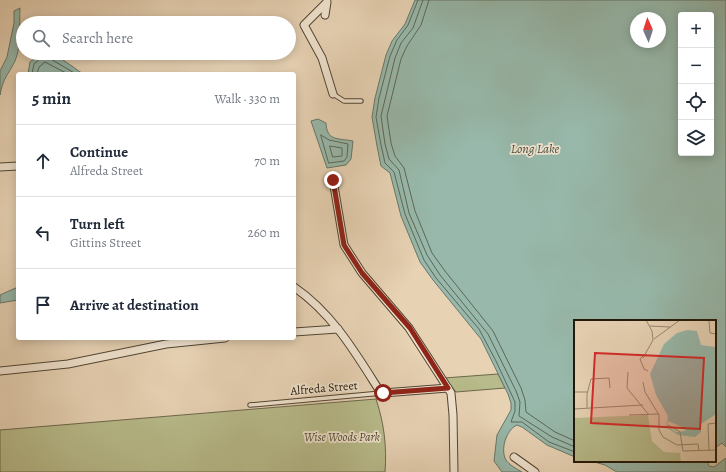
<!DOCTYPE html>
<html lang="en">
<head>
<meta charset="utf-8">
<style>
  body { margin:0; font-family:Alegreya,serif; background:#f6f6f7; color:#1f2937 }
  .controls { position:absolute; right:12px; top:12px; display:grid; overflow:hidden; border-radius:4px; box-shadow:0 2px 10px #0003 }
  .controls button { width:36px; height:36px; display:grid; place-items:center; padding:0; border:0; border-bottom:1px solid #e0e1e3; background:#fff; color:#1f2937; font:20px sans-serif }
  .compass { position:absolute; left:630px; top:12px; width:36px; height:36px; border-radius:50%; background:#fff; box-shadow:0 2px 10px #0003; rotate:357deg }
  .stop { position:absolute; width:12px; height:12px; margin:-9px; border:3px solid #8f2418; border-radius:50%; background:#fff }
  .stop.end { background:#8f2418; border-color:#fff; box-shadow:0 1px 4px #0008 }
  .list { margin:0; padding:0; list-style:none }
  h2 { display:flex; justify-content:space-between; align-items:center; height:52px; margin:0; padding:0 16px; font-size:17px }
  h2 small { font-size:13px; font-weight:400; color:#747a83 }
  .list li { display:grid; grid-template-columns:26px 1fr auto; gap:12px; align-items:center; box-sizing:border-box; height:72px; padding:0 16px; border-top:1px solid #e0e1e3 }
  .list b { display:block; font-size:15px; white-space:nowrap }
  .list p { margin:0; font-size:13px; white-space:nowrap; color:#747a83 }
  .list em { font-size:13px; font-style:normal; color:#747a83 }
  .icon { flex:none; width:22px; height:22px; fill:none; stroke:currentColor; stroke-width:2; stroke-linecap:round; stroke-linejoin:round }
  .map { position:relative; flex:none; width:726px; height:472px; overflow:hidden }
  .search { position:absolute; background:#fff; box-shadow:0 2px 10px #0003; left:16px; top:16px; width:280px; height:44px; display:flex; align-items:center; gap:10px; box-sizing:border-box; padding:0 14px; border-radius:22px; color:#747a83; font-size:15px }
  .panel { position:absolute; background:#fff; box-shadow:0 2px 10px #0003; left:16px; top:72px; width:280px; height:268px; border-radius:4px }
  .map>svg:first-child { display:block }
  .green { fill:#b8bb8b; stroke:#6c684a }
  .water { fill:#97b8aa; stroke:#687769; fill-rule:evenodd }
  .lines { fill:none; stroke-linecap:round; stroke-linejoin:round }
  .shore { stroke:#5c6759; stroke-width:1 }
  .service-casing { stroke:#524533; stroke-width:5.5 }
  .minor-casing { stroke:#524533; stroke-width:9 }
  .service { stroke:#efe2ce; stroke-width:3.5 }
  .minor { stroke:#efe2ce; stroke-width:7 }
  .route { stroke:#8f2418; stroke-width:5 }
  .labels { text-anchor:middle; stroke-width:3.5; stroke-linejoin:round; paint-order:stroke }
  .street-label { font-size:12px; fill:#211608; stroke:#efe2ce }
  .park-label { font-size:12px; font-style:italic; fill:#4e482f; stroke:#efe2ce }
  .water-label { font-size:13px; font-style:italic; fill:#4a4f41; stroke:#efe2ce }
  .inset-road { fill:none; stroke:#98876f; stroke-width:1 }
  .view { fill:#d62828; fill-opacity:0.15; stroke:#d62828; stroke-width:2 }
  .inset-edge { fill:none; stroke:#211608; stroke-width:2 }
</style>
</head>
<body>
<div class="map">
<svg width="726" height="472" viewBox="0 0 726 472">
  <rect width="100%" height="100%" fill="#e7d2b4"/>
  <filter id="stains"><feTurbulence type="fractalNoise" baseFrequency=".005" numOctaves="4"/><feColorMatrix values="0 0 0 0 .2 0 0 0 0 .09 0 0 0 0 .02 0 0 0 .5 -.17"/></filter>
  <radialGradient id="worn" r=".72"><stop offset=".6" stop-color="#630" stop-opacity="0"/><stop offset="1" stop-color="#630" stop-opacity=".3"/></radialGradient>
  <g class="green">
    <path d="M498 374 505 388 456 392 444 378Z"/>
    <path d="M376 399C384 423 387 447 385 472H0V430Z"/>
  </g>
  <g class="water">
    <path d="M415 0H726V447L722 443 715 448V321H575V457L547 445 522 427 517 425C506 430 500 450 506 460 509 465 517 469 522 472H502L494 461 497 435 511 410V403L508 394 481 339 433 280 420 262 401 216 390 173 381 166 377 146 372 117 375 98 386 55 392 41 405 24ZM681 15H711V153H681ZM636 18H660V42H636Z"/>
    <path d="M20 8C19 25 22 45 15 61 8 75 3 78 0 95V71L7 57 14 23V11Z"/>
    <path d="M42 53C57 53 71 66 83 74H28L30 62Z"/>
    <path d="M318 119 326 123C327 141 337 138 353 141L351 159 346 165 327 168 311 121Z"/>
    <path d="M18 287V300L0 303V295Z"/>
    <path d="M726 458V472H617L605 465 591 461H707L709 466 714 467Z"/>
  </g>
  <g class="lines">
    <g class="shore">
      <path d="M418 0 408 25 397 40 390 56 379 98 376 117 381 145 385 163 394 172 405 214 424 260 436 278 479 329 496 361 515 402V411L511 422H522L549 442 575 452"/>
      <path d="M423 0 413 28 401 43 395 58 381 116 385 144 389 159 399 170 409 213 427 255 440 275 488 334 516 391 520 402 519 416 552 437 575 447"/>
      <path d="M429 0 421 25 407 46 401 59 387 116 391 143 395 156 404 168 415 211 432 253 445 271 493 331 521 388 525 400 526 412 555 432 575 441"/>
      <path d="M32 74 34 64 44 55 76 74"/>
      <path d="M37 74 39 67 45 62 68 74"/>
      <path d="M321 135 329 140 348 144 347 157 344 161 329 163Z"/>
      <path d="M330 146 342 148V156L333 157Z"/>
    </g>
    <g class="service-casing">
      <g id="service">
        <path d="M333 94 344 101H361"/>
        <path d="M250 405 382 393"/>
      </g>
    </g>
    <g class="minor-casing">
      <g id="minor">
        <path d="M326 3 304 25 322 58 333 94"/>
        <path d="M325 15 327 2"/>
        <path d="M0 167 18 166"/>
        <path d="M333 180 344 245 362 273 409 328 451 393 453 415 454 472"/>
        <path d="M294 287C332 313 355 352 379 390L383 393 448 388"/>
        <path d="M294 332 338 329"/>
        <path d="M0 371 68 364 166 344 225 338"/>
        <path d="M514 457 535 472"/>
      </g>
    </g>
    <use href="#service" class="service"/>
    <use href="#minor" class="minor"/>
  </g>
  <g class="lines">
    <path class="route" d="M333 180 344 245 362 273 410 328 448 388 383 393"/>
  </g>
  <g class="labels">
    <g class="street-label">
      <text transform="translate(324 388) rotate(-5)" y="4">Alfreda Street</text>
    </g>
    <g class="park-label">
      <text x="342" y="441">Wise Woods Park</text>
    </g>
    <g class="water-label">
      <text x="535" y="153">Long Lake</text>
    </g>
  </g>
  <g transform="translate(574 320)">
    <rect width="142" height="142" fill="#e7d2b4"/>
    <path d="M74 95 78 121 90 132 106 133 107 142H0V98Z" fill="#b8bb8b"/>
    <path d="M113 10 123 11 127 25 142 27V94L127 104V112L121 117 104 115 92 107 94 96 82 75 76 54 90 24 103 13ZM94 101 108 107 112 111 102 112 93 106Z" fill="#97b8aa" fill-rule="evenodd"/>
    <path class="inset-road" d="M135 0 136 13 142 14M76 6 96 7M80 19 106 0M69 36 66 39 70 49 74 51M69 38 79 20 78 11 72 0M54 52 53 68 75 95M69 62 71 72 85 95V110L89 117 103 125 124 124 125 131M1 72H14M13 88V74L17 59 35 58 36 68M0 89 69 85M55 95 85 94M94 105 106 112 109 131 142 130M135 131 134 104 142 103"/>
    <path class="view" d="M21 33 130 38 126 109 17 103Z"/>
    <rect width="142" height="142" class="inset-edge"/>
  </g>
  <rect width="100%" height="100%" filter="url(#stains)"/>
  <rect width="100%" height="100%" fill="url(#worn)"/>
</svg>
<div class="controls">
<button>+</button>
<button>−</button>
<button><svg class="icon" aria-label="locate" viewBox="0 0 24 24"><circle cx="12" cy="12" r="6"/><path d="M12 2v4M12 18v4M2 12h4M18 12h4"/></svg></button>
<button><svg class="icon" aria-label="layers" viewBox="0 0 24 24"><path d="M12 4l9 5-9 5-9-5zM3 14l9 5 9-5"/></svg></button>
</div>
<svg class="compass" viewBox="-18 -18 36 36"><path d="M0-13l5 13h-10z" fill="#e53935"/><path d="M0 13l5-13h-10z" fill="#747a83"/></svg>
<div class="stop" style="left:383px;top:393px"></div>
<div class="stop end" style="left:333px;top:180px"></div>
<div class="search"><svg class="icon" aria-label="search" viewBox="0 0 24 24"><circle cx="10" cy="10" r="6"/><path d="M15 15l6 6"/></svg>Search here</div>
<section class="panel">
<h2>5 min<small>Walk · 330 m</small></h2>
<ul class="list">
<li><svg class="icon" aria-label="ahead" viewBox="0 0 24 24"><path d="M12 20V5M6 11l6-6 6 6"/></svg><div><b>Continue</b><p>Alfreda Street</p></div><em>70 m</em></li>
<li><svg class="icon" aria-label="left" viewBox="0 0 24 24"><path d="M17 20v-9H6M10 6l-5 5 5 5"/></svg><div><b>Turn left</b><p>Gittins Street</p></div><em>260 m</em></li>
<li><svg class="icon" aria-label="arrive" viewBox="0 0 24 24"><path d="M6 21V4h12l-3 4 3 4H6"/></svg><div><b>Arrive at destination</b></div></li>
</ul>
</section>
</div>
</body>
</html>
